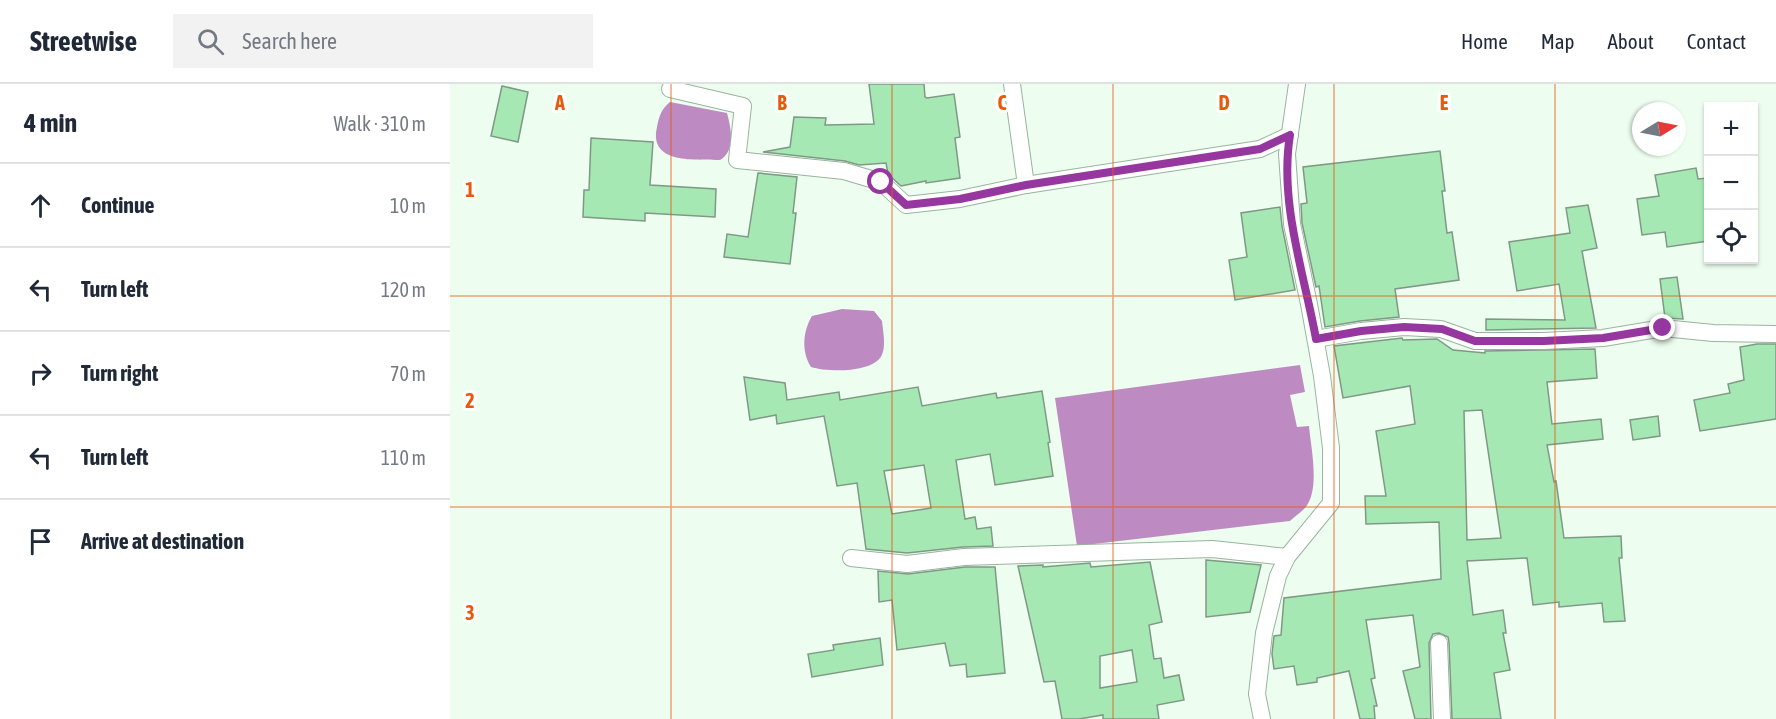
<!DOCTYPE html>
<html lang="en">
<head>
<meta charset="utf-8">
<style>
  body { margin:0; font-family:"Asap Condensed",sans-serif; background:#f2f2f3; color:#1f2937 }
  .controls { position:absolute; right:18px; top:18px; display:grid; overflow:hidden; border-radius:0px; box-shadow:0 2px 4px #0004 }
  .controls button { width:54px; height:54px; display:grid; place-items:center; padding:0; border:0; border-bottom:2px solid #e0e1e3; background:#fff; color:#1f2937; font:30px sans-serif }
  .compass { position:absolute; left:1182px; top:18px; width:54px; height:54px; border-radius:50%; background:#fff; box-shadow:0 2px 4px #0004; rotate:80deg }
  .stop { position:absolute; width:18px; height:18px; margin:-14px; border:4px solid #96379f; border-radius:50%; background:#fff }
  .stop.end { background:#96379f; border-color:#fff; box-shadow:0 2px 6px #0008 }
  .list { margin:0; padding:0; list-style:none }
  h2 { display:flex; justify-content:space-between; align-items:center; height:78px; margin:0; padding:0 24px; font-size:26px }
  h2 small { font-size:20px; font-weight:400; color:#747a83 }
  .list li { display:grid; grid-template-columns:39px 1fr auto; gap:18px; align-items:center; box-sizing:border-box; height:84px; padding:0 24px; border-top:2px solid #e0e1e3 }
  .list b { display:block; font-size:22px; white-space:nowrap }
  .list em { font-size:20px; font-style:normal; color:#747a83 }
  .icon { flex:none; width:33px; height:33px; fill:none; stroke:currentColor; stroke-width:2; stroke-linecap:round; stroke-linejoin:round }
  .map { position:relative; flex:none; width:1326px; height:635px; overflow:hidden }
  header { display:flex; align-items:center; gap:36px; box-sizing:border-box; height:84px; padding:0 30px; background:#fff; border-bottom:2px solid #e0e1e3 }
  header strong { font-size:28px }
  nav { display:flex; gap:33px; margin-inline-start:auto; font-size:21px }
  .search { width:420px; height:54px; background:#f2f2f3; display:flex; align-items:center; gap:15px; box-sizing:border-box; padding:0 21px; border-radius:0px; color:#747a83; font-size:22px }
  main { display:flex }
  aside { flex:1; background:#fff }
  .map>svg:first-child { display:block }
  .water { fill:#be8ac2 }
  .building { fill:#a5e8b4; stroke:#7f9985; stroke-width:1.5; fill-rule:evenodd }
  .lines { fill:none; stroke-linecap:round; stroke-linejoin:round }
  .street-casing { stroke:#99b49e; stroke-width:18 }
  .street { stroke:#fff; stroke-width:16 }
  .route { stroke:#96379f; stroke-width:8 }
  .grid { fill:none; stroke:#e8590c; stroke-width:1.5; stroke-opacity:0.55 }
  .grid-label { font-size:20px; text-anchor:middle; font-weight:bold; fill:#e8590c; stroke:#fff; stroke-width:6; stroke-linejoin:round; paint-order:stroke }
</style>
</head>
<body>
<header>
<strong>Streetwise</strong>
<div class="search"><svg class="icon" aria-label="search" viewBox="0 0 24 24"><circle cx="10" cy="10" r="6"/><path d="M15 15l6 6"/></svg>Search here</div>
<nav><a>Home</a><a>Map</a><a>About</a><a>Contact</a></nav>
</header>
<main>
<aside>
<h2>4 min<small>Walk · 310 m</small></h2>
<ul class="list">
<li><svg class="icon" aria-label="ahead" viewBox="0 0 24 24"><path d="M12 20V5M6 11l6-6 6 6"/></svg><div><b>Continue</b></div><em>10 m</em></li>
<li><svg class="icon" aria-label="left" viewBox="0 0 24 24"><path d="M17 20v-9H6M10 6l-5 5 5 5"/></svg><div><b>Turn left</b></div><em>120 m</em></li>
<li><svg class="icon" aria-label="right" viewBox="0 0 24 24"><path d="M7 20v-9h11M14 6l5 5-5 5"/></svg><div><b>Turn right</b></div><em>70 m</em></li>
<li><svg class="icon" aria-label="left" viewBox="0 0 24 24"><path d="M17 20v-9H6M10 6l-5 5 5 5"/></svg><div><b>Turn left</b></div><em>110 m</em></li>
<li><svg class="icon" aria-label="arrive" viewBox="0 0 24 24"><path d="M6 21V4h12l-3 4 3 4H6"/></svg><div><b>Arrive at destination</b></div></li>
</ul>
</aside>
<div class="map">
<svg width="1326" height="635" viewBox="0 0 1326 635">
  <rect width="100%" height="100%" fill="#edfef0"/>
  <g class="water">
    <path d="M220 18 277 29C281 44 286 67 270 76 247 75 198 81 207 43 209 33 211 25 220 18Z"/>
    <path d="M392 225 424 227 432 237C433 247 437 266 430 274 418 289 377 288 361 283 351 267 353 247 362 232Z"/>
    <path d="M850 281 855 308 840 311 847 343 859 342C861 365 871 407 854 425 850 429 844 433 840 437L627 462 605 314Z"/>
  </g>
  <g class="building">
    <path d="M419 0H474L475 13 477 14 504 10 510 53 505 54 510 94 476 99V97L451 102 438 90 436 79 409 81 395 77 313 68 340 63 344 33 376 34 375 41 424 40Z"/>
    <path d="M52 2 78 8 68 58 41 52Z"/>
    <path d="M141 54 203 58 200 101 266 105 265 133 195 129V137L133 133 134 106H139Z"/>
    <path d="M990 67 995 107H992L997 149 1002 148 1009 196 945 205 949 233 910 237 875 243 869 202 866 203 852 139 851 120 857 119 853 83Z"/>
    <path d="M1246 84 1248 95 1258 94V157L1217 163 1215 148 1192 151 1187 115 1209 112 1205 91Z"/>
    <path d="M308 89 347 93 343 129H346L340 180 274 173 277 150 298 153Z"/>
    <path d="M1138 121 1147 164 1132 167 1146 244 1036 246V235L1115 236 1109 200 1067 207 1059 158 1120 149 1116 124Z"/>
    <path d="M830 123 832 142 845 206 785 216 779 176 797 173 791 129Z"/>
    <path d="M1227 193 1233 235 1215 234 1210 195Z"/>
    <path d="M952 254 953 256 987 255 1003 266 1035 269V267L1145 265 1147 294 1097 298 1102 340 1151 335 1153 355 1097 361 1104 398 1106 397 1114 454 1171 452 1172 474H1169L1175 537 1154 538 1152 519 1109 523V518L1083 521 1077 474 1017 477 1023 531 1053 526 1056 549H1053L1060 586 1044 589 1051 635H1002L999 559 998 553 989 549 983 550 979 559 981 635H965L953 587 970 583 963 531 916 536 925 594 921 595 927 622H924L925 635H910L899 587 867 594V598L847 601 844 582 824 585 822 570 824 552 831 551 834 514 991 495 989 438 916 440 915 412H936L926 347 965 340 960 302 893 314 884 262ZM1032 326 1051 454 1017 456 1014 327Z"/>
    <path d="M1307 260H1326V335L1250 347 1244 316 1280 309 1278 300 1294 296 1290 263Z"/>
    <path d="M294 293 335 299 337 316 389 308 390 316 468 303 472 322 546 309 547 314 592 307 600 358 598 359 603 392 545 401 540 370 506 376 515 435 525 433 527 445 541 443 543 462 513 463 457 469 416 465 407 399 387 402 374 332 327 340 326 331 300 336ZM474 381 481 424 442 430 434 387Z"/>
    <path d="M1208 332 1210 352 1183 356 1180 336Z"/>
    <path d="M756 476 811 481 800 528 756 533Z"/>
    <path d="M700 478 712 538 699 541 704 575 711 574 714 594 729 591 734 616 707 621 709 635H653V631L629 635H612L605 597 594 598 568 482 593 481V483L640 479 641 483ZM682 566 687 598 650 604V572Z"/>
    <path d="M515 483H545L555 589 517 593 516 580 500 582 495 559 447 566 442 516 429 518 428 487 458 490Z"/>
    <path d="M430 554 433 581 362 593 358 570 384 566 383 561Z"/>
  </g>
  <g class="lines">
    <g class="street-casing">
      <g id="street">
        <path d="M562 0 576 101"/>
        <path d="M220 5 293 22 287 76 394 87 431 98 456 121 510 115 576 101 810 65 840 51"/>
        <path d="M866 255 911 247 954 243 991 245 1025 257H1094L1153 254 1213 244 1263 249 1326 250"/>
        <path d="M401 474 457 480 514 473 762 465 837 473"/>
        <path d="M989 559 992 635"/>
        <path d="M812 635 807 610 814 549 828 492 837 473 881 419V364L872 292 859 220 842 140 837 70 847 0"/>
      </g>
    </g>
    <use href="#street" class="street"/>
  </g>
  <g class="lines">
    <path class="route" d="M431 98 456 121 510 115 576 101 810 65 840 51C829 118 854 189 866 255L911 247 954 243 992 245 1025 257H1094L1153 254 1213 244"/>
  </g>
  <path class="grid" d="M221 0V635M442 0V635M663 0V635M884 0V635M1105 0V635M0 212H1326M0 423H1326"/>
  <g class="grid-label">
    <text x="110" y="26">A</text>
    <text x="332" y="26">B</text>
    <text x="552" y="26">C</text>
    <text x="774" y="26">D</text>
    <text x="994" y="26">E</text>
    <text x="20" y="113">1</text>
    <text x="20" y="324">2</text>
    <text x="20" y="536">3</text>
  </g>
</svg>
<div class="controls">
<button>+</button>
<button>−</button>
<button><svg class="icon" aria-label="locate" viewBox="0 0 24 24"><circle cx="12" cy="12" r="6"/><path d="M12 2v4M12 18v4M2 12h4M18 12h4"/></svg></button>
</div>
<svg class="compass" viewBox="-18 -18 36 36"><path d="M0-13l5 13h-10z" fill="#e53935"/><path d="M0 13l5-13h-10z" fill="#747a83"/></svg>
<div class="stop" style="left:431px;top:98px"></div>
<div class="stop end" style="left:1213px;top:244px"></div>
</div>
</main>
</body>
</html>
